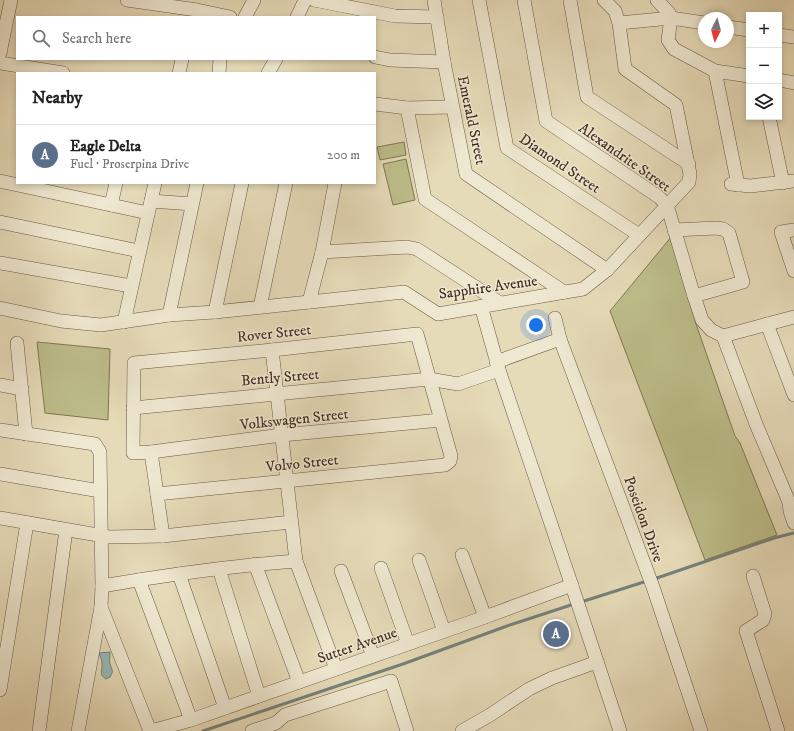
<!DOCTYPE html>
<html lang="en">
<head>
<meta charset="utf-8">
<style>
  body { margin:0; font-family:"IM FELL DW Pica",serif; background:#f2f2f2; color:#222 }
  .controls { position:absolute; right:12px; top:12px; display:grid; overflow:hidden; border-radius:0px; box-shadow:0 2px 6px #0003 }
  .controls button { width:36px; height:36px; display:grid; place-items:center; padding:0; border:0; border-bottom:1px solid #e0e0e0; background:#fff; color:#222; font:20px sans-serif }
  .compass { position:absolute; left:698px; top:12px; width:36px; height:36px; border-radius:50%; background:#fff; box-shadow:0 2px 6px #0003; rotate:186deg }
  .you { position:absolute; left:536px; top:325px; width:14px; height:14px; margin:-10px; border:3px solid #fff; border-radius:50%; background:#1a73e8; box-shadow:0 0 0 6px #1a73e833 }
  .badge { display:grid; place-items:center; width:26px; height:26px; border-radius:50%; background:#b45309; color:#fff; font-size:13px; font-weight:700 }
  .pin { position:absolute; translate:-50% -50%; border:2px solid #fff; box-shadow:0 1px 4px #0006 }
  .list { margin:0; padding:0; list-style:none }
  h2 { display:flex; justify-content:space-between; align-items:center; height:52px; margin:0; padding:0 16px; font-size:17px }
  h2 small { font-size:13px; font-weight:400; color:#767676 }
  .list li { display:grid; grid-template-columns:26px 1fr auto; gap:12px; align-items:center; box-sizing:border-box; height:60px; padding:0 16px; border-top:1px solid #e0e0e0 }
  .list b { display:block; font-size:15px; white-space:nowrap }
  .list p { margin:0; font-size:13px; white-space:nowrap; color:#767676 }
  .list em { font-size:13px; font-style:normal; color:#767676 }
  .icon { flex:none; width:22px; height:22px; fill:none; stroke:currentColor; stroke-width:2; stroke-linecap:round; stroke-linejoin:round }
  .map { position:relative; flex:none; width:794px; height:731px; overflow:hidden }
  .search { position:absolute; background:#fff; box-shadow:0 2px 6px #0003; left:16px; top:16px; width:360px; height:44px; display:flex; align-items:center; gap:10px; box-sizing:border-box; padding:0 14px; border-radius:0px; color:#767676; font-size:15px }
  .panel { position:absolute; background:#fff; box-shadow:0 2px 6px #0003; left:16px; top:72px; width:360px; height:112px; border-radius:0px }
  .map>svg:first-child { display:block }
  .green { fill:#bdbe8a; stroke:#807657 }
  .water { fill:#99b9b7; stroke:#76817c }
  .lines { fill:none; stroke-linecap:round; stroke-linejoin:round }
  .stream { stroke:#76817c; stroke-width:3 }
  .minor-casing { stroke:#6b5849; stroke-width:14 }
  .minor { stroke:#efe8d1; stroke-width:13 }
  .labels { text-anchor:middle; stroke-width:3; stroke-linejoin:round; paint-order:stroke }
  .street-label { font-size:15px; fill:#422d24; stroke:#efe8d1 }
</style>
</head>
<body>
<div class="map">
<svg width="794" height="731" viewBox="0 0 794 731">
  <rect width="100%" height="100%" fill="#e6dbb8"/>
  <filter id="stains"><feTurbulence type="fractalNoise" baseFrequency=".005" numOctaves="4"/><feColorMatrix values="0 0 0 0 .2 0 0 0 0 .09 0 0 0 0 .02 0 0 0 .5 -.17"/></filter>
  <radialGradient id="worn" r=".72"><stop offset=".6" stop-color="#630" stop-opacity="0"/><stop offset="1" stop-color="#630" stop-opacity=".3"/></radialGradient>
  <g class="green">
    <path d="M404 142 406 155 380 160 377 147Z"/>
    <path d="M406 159 415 200 393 205 383 164Z"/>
    <path d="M672 236 695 321 735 436 740 443 777 535 705 560 610 311Z"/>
    <path d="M37 342 110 349 108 420 45 413Z"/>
  </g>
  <path class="water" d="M110 652C110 656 109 661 110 664 112 670 114 671 110 677L106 679C98 674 103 670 102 663 102 660 100 656 99 653Z"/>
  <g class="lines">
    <g class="stream">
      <path d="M654 579 774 538 794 533"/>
      <path d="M581 602 647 581"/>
      <path d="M203 731 403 664 507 626 574 604"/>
    </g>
    <g class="minor-casing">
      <g id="minor">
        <path d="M127 0 197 10 230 17"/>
        <path d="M314 0 395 16 437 17"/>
        <path d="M434 0 444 62 466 174 607 270"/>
        <path d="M479 0 507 148 639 235"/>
        <path d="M524 0 546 121 659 197 667 205 694 296 702 320 711 330 723 336"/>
        <path d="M570 0 587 97 689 164"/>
        <path d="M657 0 669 13 671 18 668 40 674 49 715 71 749 76"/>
        <path d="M245 17 254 0"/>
        <path d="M297 17 305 0"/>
        <path d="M619 23 671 18 704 23"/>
        <path d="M728 27 749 30"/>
        <path d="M779 35 794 37"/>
        <path d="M0 53 11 0"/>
        <path d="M375 57 390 60 444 62"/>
        <path d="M0 63 63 73"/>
        <path d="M715 71 738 185"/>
        <path d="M179 73 182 59"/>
        <path d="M219 73 220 59"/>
        <path d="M268 73 276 59"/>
        <path d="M779 80 794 83"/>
        <path d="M375 104 407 108 452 107"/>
        <path d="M407 108 425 199 564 292"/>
        <path d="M769 117 783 183"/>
        <path d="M0 181 148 213"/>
        <path d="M731 184 750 186 794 181"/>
        <path d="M151 201 192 204"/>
        <path d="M111 205 116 183"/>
        <path d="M0 222 139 251"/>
        <path d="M674 230 716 228 723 229 729 233 743 282 694 296"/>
        <path d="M794 230 781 232 794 271"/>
        <path d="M322 252 407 247 417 249 500 303"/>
        <path d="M0 263 131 286"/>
        <path d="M309 302 322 252 335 183"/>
        <path d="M481 306 499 370 574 592 620 731"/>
        <path d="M260 307 286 183"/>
        <path d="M0 308 61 321 101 325 169 315 215 312 404 292 438 314 583 289 607 270 689 182 690 174 676 105 625 69 619 23 615 11 604 0"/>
        <path d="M215 312 242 183"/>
        <path d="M169 315 197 183"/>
        <path d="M555 318 560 339 653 587 701 731"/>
        <path d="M124 322 155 183"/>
        <path d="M767 324 794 395"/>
        <path d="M723 336 756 424 789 502 790 511 794 523"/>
        <path d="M723 336 794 317"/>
        <path d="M17 343 26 434"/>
        <path d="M272 350 296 561 336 669"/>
        <path d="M496 362 560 339"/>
        <path d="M0 385 22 389"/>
        <path d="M133 408 429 379 458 384 499 370"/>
        <path d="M0 430 95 444 100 452 102 586 101 607 78 731"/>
        <path d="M151 452 163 536"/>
        <path d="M0 474 100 491"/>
        <path d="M157 494 445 465 450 461 451 456 417 334 272 350 134 363 133 453 151 452 282 435 441 420"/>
        <path d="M0 518 109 537 163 536 291 522"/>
        <path d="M462 555 485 617"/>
        <path d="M419 560 444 631"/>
        <path d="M255 564 299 682"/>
        <path d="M381 568 408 644"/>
        <path d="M219 569 259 696"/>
        <path d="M341 571 373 656"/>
        <path d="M179 574 225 708"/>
        <path d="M753 576 765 614 763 620 746 631 778 731"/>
        <path d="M139 580 191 720"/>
        <path d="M102 586C166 575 231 566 296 561"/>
        <path d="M101 607 150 731"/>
        <path d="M0 690 27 523"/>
        <path d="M39 731 66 530"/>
        <path d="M151 731 191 720 485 617 572 585"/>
        <path d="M252 731 276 723 285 715 391 681 407 731"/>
        <path d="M462 731 490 715 529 689 552 678 597 662"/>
      </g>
    </g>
    <use href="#minor" class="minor"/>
  </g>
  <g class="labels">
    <g class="street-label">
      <text transform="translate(472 120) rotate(78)" y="5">Emerald Street</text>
      <text transform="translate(625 157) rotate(35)" y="5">Alexandrite Street</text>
      <text transform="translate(560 163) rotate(34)" y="5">Diamond Street</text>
      <text transform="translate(488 287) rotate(-8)" y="5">Sapphire Avenue</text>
      <text transform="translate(274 333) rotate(-6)" y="5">Rover Street</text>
      <text transform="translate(280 377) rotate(-5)" y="5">Bently Street</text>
      <text transform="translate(294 419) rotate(-6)" y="5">Volkswagen Street</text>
      <text transform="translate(302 463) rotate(-6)" y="5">Volvo Street</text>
      <text transform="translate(644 519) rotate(70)" y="5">Poseidon Drive</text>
      <text transform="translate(357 645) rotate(-19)" y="5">Sutter Avenue</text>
    </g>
  </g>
  <rect width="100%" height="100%" filter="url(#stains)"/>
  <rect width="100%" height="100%" fill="url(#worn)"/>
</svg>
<div class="controls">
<button>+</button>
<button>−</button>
<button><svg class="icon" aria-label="layers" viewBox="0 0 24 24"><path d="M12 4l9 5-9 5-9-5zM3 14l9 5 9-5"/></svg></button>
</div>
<svg class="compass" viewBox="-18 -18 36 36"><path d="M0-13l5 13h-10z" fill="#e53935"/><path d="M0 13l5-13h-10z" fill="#767676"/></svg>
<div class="you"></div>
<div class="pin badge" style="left:556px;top:634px;background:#5c6f8a">A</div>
<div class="search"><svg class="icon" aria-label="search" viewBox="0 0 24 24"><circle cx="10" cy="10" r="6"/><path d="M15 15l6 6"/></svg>Search here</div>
<section class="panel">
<h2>Nearby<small></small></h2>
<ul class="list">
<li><span class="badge" style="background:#5c6f8a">A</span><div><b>Eagle Delta</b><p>Fuel · Proserpina Drive</p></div><em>200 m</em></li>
</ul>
</section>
</div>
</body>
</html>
